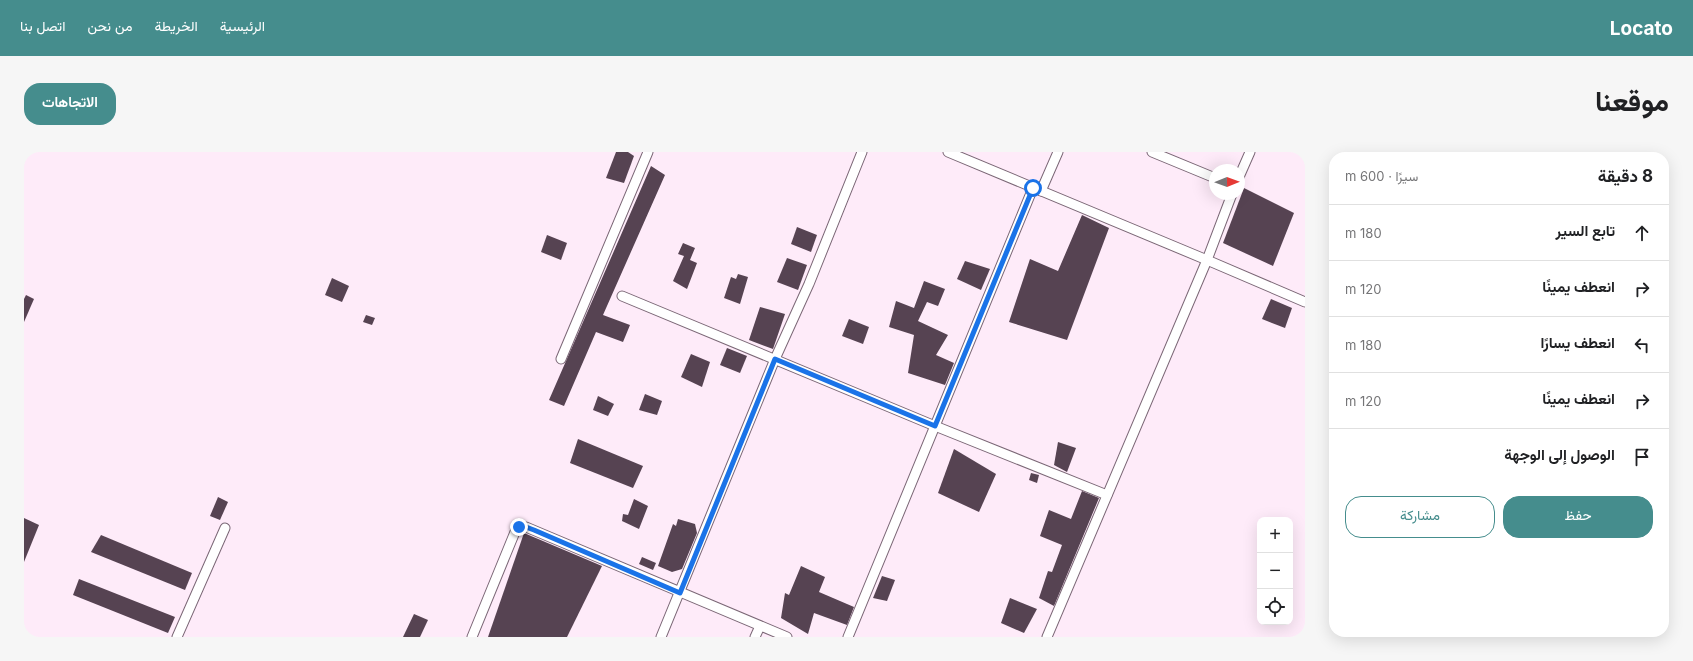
<!DOCTYPE html>
<html lang="ar">
<head>
<meta charset="utf-8">
<style>
  body { margin:0; font-family:Inter,Vazirmatn,sans-serif; background:#f6f6f6; color:#202124; direction:rtl }
  .controls { position:absolute; right:12px; bottom:12px; display:grid; overflow:hidden; border-radius:8px; box-shadow:0 4px 16px #0002 }
  .controls button { width:36px; height:36px; display:grid; place-items:center; padding:0; border:0; border-bottom:1px solid #e0e0e0; background:#fff; color:#202124; font:20px sans-serif }
  .compass { position:absolute; left:1185px; top:12px; width:36px; height:36px; border-radius:50%; background:#fff; box-shadow:0 4px 16px #0002; rotate:89deg }
  .stop { position:absolute; width:12px; height:12px; margin:-9px; border:3px solid #1a73e8; border-radius:50%; background:#fff }
  .stop.end { background:#1a73e8; border-color:#fff; box-shadow:0 1px 4px #0008 }
  .list { margin:0; padding:0; list-style:none }
  h2 { display:flex; justify-content:space-between; align-items:center; height:52px; margin:0; padding:0 16px; font-size:17px }
  h2 small { font-size:13px; font-weight:400; color:#757577 }
  .list li { display:grid; grid-template-columns:26px 1fr auto; gap:12px; align-items:center; box-sizing:border-box; height:56px; padding:0 16px; border-top:1px solid #e0e0e0 }
  .list b { display:block; font-size:15px; white-space:nowrap }
  .list em { font-size:13px; font-style:normal; color:#757577 }
  .actions { display:flex; gap:8px; padding:12px 16px }
  .actions a { flex:1; padding:9px 0; border:1px solid #458d8d; border-radius:16px; text-align:center; font-size:14px; color:#458d8d }
  .actions .main { background:#458d8d; color:#fff }
  .icon { flex:none; width:22px; height:22px; fill:none; stroke:currentColor; stroke-width:2; stroke-linecap:round; stroke-linejoin:round }
  .map { position:relative; flex:none; width:1281px; height:485px; overflow:hidden; direction:ltr; border-radius:16px }
  header { display:flex; align-items:center; gap:24px; box-sizing:border-box; height:56px; padding:0 20px; background:#458d8d; color:#fff }
  header strong { font-size:19px }
  nav { display:flex; gap:22px; margin-inline-start:auto; font-size:14px }
  .intro { display:flex; align-items:center; justify-content:space-between; box-sizing:border-box; height:96px; padding:0 24px }
  h1 { margin:0; font-size:28px }
  .button { padding:10px 18px; border-radius:16px; background:#458d8d; color:#fff; font-size:14px; font-weight:700 }
  main { display:flex; gap:24px; padding:0 24px }
  aside { flex:1; background:#fff; border-radius:16px; box-shadow:0 4px 16px #0002 }
  .map>svg:first-child { display:block }
  .building { fill:#564352 }
  .lines { fill:none; stroke-linecap:round; stroke-linejoin:round }
  .street-casing { stroke:#7b6776; stroke-width:11 }
  .street { stroke:#fff; stroke-width:9 }
  .route { stroke:#1a73e8; stroke-width:5 }
</style>
</head>
<body>
<header>
<strong>Locato</strong>
<nav><a>الرئيسية</a><a>الخريطة</a><a>من نحن</a><a>اتصل بنا</a></nav>
</header>
<div class="intro"><h1>موقعنا</h1><a class="button">الاتجاهات</a></div>
<main>
<aside>
<h2>8 دقيقة<small>سيرًا · 600 m</small></h2>
<ul class="list">
<li><svg class="icon" aria-label="ahead" viewBox="0 0 24 24"><path d="M12 20V5M6 11l6-6 6 6"/></svg><div><b>تابع السير</b></div><em>180 m</em></li>
<li><svg class="icon" aria-label="right" viewBox="0 0 24 24"><path d="M7 20v-9h11M14 6l5 5-5 5"/></svg><div><b>انعطف يمينًا</b></div><em>120 m</em></li>
<li><svg class="icon" aria-label="left" viewBox="0 0 24 24"><path d="M17 20v-9H6M10 6l-5 5 5 5"/></svg><div><b>انعطف يسارًا</b></div><em>180 m</em></li>
<li><svg class="icon" aria-label="right" viewBox="0 0 24 24"><path d="M7 20v-9h11M14 6l5 5-5 5"/></svg><div><b>انعطف يمينًا</b></div><em>120 m</em></li>
<li><svg class="icon" aria-label="arrive" viewBox="0 0 24 24"><path d="M6 21V4h12l-3 4 3 4H6"/></svg><div><b>الوصول إلى الوجهة</b></div></li>
</ul>
<div class="actions"><a class="main">حفظ</a><a>مشاركة</a></div>
</aside>
<div class="map">
<svg width="1281" height="485" viewBox="0 0 1281 485">
  <rect width="100%" height="100%" fill="#feebf9"/>
  <g class="building">
    <path d="M592 0H604L610 4 600 31 582 26Z"/>
    <path d="M627 14 641 23 579 163 606 173 599 190 572 180 540 254 525 248Z"/>
    <path d="M1220 36 1270 61 1249 114 1199 91Z"/>
    <path d="M1058 63 1085 76 1043 188 985 170 1006 107 1034 119Z"/>
    <path d="M773 75 793 83 787 100 767 92Z"/>
    <path d="M523 83 543 91 537 108 517 100Z"/>
    <path d="M659 91 671 96 666 108 673 111 663 137 649 129 660 104 654 102Z"/>
    <path d="M763 106 783 113 774 138 753 130Z"/>
    <path d="M941 109 966 117 957 138 933 127Z"/>
    <path d="M714 122 724 125 716 152 700 146 707 125 712 127Z"/>
    <path d="M308 126 325 134 318 150 301 143Z"/>
    <path d="M900 129 921 137 914 154 903 150 894 169 924 183 912 203 930 211 921 233 884 221 890 183 865 175 872 149 890 156Z"/>
    <path d="M2 143 10 147 0 170V147Z"/>
    <path d="M1247 147 1268 156 1261 176 1238 167Z"/>
    <path d="M736 155 761 162 749 197 725 188Z"/>
    <path d="M342 163 351 166 348 173 339 170Z"/>
    <path d="M825 167 845 175 839 192 818 184Z"/>
    <path d="M703 196 723 204 716 221 696 213Z"/>
    <path d="M667 202 686 210 678 235 657 225Z"/>
    <path d="M621 242 638 249 633 263 615 258Z"/>
    <path d="M574 244 590 252 584 264 569 258Z"/>
    <path d="M554 287 619 314 609 336 546 311Z"/>
    <path d="M1034 290 1052 296 1043 320 1030 313Z"/>
    <path d="M930 297 972 322 955 360 914 341Z"/>
    <path d="M1007 321 1015 323 1013 331 1005 328Z"/>
    <path d="M1058 339 1075 346 1030 454 1015 446 1024 419 1028 420 1038 393 1016 384 1025 358 1047 367Z"/>
    <path d="M194 345 204 350 196 368 186 364Z"/>
    <path d="M610 347 624 354 615 377 598 369 599 362 604 363Z"/>
    <path d="M0 366 15 373 0 410Z"/>
    <path d="M654 367 671 372 673 381 658 417 648 420 634 414 649 372 652 374Z"/>
    <path d="M500 381 578 414 543 485H464Z"/>
    <path d="M77 383 168 421 161 438 67 400Z"/>
    <path d="M618 405 632 411 629 418 615 412Z"/>
    <path d="M777 414 801 425 795 440 830 455 823 473 790 461 784 482 757 466 761 441 765 443Z"/>
    <path d="M858 424 871 428 863 449 849 446Z"/>
    <path d="M55 427 151 465 144 481 49 443Z"/>
    <path d="M986 446 1013 457 1000 481 977 471Z"/>
    <path d="M390 462 404 468 396 485H379Z"/>
  </g>
  <g class="lines">
    <g class="street-casing">
      <g id="street">
        <path d="M924 0 1183 108 1281 150"/>
        <path d="M1128 0 1191 26"/>
        <path d="M1215 25 1226 0"/>
        <path d="M1017 39 1034 0"/>
        <path d="M598 144 911 274 1083 343"/>
        <path d="M537 207 624 0"/>
        <path d="M153 485 201 376"/>
        <path d="M448 485 491 380 495 375H502L763 485"/>
        <path d="M637 485 751 207 785 132 838 0"/>
        <path d="M731 485 736 474"/>
        <path d="M824 485 1009 36"/>
        <path d="M1023 485 1183 108 1208 42"/>
      </g>
    </g>
    <use href="#street" class="street"/>
  </g>
  <g class="lines">
    <path class="route" d="M495 375H502L510 378 656 441 751 207 911 274 1009 36"/>
  </g>
</svg>
<div class="controls">
<button>+</button>
<button>−</button>
<button><svg class="icon" aria-label="locate" viewBox="0 0 24 24"><circle cx="12" cy="12" r="6"/><path d="M12 2v4M12 18v4M2 12h4M18 12h4"/></svg></button>
</div>
<svg class="compass" viewBox="-18 -18 36 36"><path d="M0-13l5 13h-10z" fill="#e53935"/><path d="M0 13l5-13h-10z" fill="#757577"/></svg>
<div class="stop" style="left:1009px;top:36px"></div>
<div class="stop end" style="left:495px;top:375px"></div>
</div>
</main>
</body>
</html>
